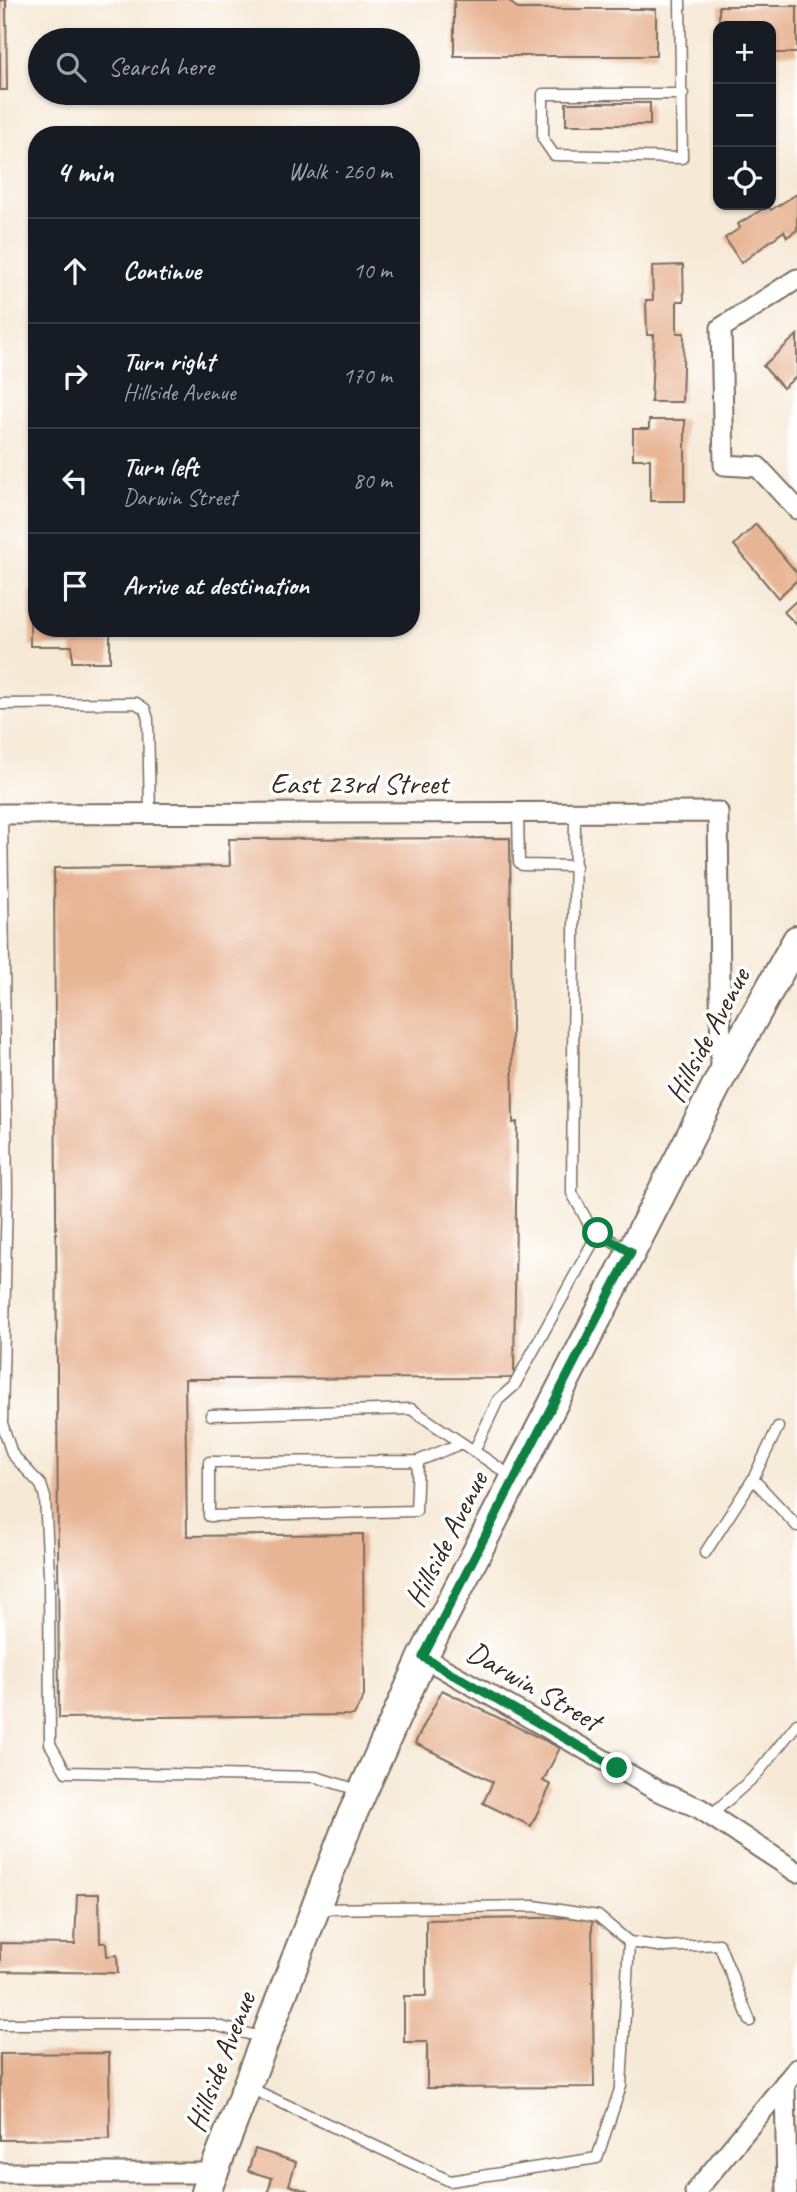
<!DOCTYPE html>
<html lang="en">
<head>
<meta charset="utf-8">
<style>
  body { margin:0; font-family:Caveat,sans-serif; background:#20242c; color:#f1f3f6 }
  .controls { position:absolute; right:21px; top:21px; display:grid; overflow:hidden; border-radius:14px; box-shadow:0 2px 5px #0004 }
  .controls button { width:63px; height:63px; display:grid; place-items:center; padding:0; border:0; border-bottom:2px solid #363941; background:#171b24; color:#f1f3f6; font:35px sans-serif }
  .stop { position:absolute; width:21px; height:21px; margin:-16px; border:5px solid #0b8043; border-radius:50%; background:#fff }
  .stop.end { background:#0b8043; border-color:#fff; box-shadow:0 2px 7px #0008 }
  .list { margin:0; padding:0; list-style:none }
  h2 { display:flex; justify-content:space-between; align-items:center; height:91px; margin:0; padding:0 28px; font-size:30px }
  h2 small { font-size:23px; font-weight:400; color:#9ea1a6 }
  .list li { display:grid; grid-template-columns:46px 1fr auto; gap:21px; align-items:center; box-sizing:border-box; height:105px; padding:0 28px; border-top:2px solid #363941 }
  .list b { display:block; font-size:26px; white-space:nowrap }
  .list p { margin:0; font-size:23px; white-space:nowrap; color:#9ea1a6 }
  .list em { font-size:23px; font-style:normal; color:#9ea1a6 }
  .icon { flex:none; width:38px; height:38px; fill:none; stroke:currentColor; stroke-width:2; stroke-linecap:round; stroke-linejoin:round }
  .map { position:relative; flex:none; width:797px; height:2192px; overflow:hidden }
  .search { position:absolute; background:#171b24; box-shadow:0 2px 5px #0004; left:28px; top:28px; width:392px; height:77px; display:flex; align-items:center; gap:18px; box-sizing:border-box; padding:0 24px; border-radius:38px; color:#9ea1a6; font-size:26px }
  .panel { position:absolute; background:#171b24; box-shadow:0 2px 5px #0004; left:28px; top:126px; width:392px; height:511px; border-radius:28px }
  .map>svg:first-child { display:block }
  .building { fill:#e8b594 }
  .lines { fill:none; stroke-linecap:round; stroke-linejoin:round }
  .lane-casing { stroke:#7c6d5e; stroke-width:13 }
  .street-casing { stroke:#7c6d5e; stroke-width:23 }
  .secondary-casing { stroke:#7c6d5e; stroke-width:32 }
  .lane { stroke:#fff; stroke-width:10 }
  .street { stroke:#fff; stroke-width:19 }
  .secondary { stroke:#fff; stroke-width:28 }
  .route { stroke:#0b8043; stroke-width:9 }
  .labels { text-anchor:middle; stroke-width:7; stroke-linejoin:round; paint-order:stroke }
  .street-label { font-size:30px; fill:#3b2a1e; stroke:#fff }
</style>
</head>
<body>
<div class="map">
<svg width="797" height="2192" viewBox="0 0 797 2192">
  <rect width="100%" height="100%" fill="#fff"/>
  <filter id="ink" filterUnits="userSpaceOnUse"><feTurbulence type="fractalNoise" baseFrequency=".0143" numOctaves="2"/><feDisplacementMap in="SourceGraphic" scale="14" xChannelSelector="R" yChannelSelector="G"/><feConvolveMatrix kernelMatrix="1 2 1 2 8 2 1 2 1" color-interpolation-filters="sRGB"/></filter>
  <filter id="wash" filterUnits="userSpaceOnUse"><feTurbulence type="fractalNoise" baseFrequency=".00686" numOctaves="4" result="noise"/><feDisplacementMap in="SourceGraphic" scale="28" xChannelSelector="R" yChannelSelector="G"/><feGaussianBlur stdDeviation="1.57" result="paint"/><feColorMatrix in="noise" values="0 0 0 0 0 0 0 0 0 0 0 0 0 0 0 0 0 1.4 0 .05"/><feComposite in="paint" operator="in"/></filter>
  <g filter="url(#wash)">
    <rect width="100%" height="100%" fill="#f6e9d5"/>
    <g id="blocks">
      <g class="building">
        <path d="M0 0H6L7 90H0Z"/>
        <path d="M454 0H508L518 9H656V56H454Z"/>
        <path d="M719 6H797V53H771V26H719Z"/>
        <rect x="566" y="103" width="84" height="22"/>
        <path d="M797 194V230L787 237 784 231 741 263 725 238 740 228 738 224 768 206 771 210Z"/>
        <path d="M683 265 684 301H677V333H684L682 402H651L654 335H647L646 300H653L652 266Z"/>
        <path d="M797 335V376L783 388 763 366Z"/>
        <path d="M649 420H685V501H650V459H633V429H649Z"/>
        <path d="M756 524 797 573V580L778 598 734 545Z"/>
        <path d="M30 590H37V628H110V662H72V646H30Z"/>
        <path d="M797 600V625L784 612Z"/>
        <path d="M510 838 513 1123 517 1122 514 1378 185 1379 187 1536 363 1534 364 1696 354 1715 59 1718 54 868 230 866 229 839Z"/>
        <path d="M442 1690 560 1748 543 1781 551 1785 531 1826 483 1803 493 1782 415 1743Z"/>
        <path d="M77 1894H99L100 1943H106L107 1956 117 1955 118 1973 0 1971V1943L75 1944Z"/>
        <path d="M592 1917 594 2087 427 2088V2042H404V1996H426V1920Z"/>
        <path d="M109 2053 110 2139 0 2140V2054Z"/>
        <path d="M255 2149 296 2162 289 2185 309 2192H268L272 2178 248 2171Z"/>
      </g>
    </g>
  </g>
  <g filter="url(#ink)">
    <use href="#blocks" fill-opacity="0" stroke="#7c6d5e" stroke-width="2"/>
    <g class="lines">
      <g class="lane-casing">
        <g id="lane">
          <path d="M680 0 682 158 554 155 543 139V94H683"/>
          <path d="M0 704 136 703 145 709 148 719 150 814"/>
          <path d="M518 813 519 862 522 865 576 866"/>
          <path d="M575 813 572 1193 591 1228 629 1251"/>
          <path d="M2 814 7 1191 2 1423 12 1454 41 1485 45 1497 49 1574 50 1744 66 1772 316 1777 361 1791"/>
          <path d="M211 1415 411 1409 514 1478"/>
          <path d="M474 1451 498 1400 514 1386 598 1233"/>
          <path d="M418 1461 416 1511 209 1516V1462L418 1461 462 1443"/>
          <path d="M753 1479 797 1526"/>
          <path d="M705 1553 753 1479 778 1427"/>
          <path d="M710 1816 756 1775 797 1724"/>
          <path d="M629 1942 665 1947 719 1944 750 2021"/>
          <path d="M0 2024H210L264 2038"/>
          <path d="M250 2088 450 2181 597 2158 621 2086 629 1942 598 1916 534 1906 320 1909"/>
        </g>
      </g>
      <g class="street-casing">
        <g id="street">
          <path d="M797 279 721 328 724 465 758 467 797 509"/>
          <path d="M0 814 718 812 721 1072"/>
          <path d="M423 1657 658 1791 699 1808 797 1872"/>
          <path d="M785 2083 787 2192"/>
          <path d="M0 2173H213"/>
          <path d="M695 2192 797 2069"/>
        </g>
      </g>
      <g class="secondary-casing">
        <path id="secondary" d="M206 2192 348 1824 423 1657 721 1077 797 940"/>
      </g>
      <use href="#lane" class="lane"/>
      <use href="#street" class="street"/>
      <use href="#secondary" class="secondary"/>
    </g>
  </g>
  <g class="lines" filter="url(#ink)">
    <path class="route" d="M598 1233 631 1252 423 1657 617 1768"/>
  </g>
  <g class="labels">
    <g class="street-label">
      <text x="359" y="793">East 23rd Street</text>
      <text transform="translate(707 1035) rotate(-62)" y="10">Hillside Avenue</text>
      <text transform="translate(446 1539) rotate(-63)" y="10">Hillside Avenue</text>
      <text transform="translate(534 1686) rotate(30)" y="10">Darwin Street</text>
      <text transform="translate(220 2062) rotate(-69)" y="10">Hillside Avenue</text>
    </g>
  </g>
</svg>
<div class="controls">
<button>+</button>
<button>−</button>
<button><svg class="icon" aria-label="locate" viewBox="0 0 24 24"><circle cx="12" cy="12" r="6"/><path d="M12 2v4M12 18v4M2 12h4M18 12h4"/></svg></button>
</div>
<div class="stop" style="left:598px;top:1233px"></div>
<div class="stop end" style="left:617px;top:1768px"></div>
<div class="search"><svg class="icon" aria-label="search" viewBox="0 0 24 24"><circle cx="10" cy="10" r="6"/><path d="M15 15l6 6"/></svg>Search here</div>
<section class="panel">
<h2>4 min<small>Walk · 260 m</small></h2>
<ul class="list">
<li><svg class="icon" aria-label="ahead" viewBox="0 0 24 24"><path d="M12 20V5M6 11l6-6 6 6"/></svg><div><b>Continue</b></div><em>10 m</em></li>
<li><svg class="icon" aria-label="right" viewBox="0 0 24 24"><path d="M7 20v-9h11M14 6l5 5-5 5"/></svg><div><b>Turn right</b><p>Hillside Avenue</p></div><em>170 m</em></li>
<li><svg class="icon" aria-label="left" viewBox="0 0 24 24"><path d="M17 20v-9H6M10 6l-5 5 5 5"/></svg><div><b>Turn left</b><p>Darwin Street</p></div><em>80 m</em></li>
<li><svg class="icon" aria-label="arrive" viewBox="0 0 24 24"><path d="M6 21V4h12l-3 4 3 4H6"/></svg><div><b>Arrive at destination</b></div></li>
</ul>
</section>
</div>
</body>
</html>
